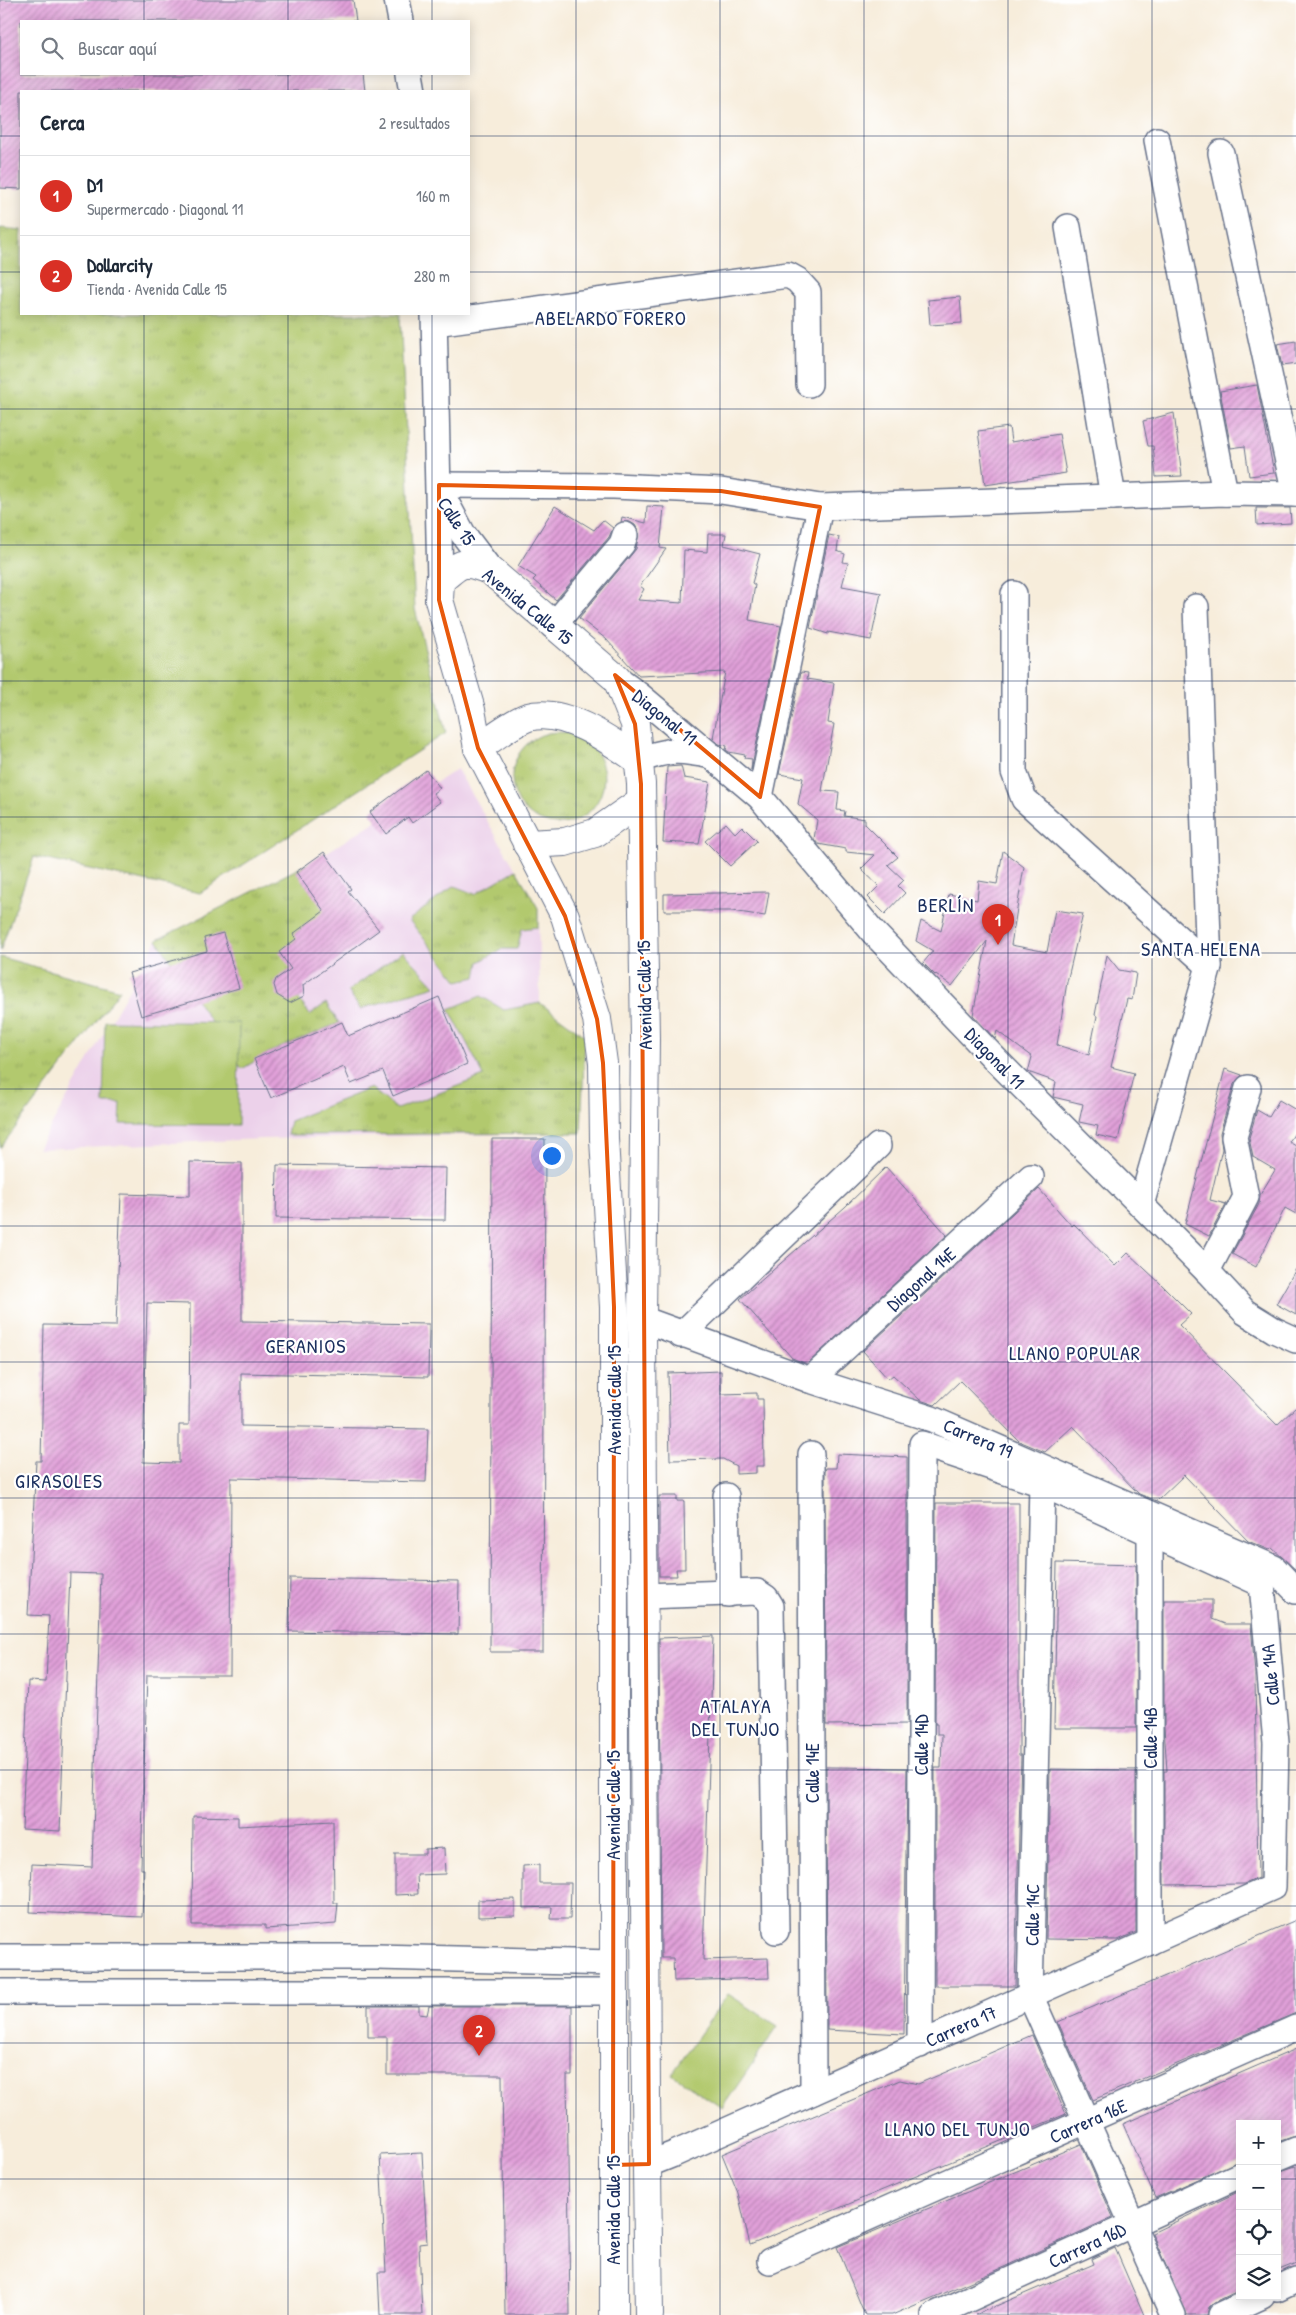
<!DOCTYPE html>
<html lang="es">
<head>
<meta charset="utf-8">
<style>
  body { margin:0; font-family:"Patrick Hand",sans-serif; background:#f6f6f7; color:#1f2937 }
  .controls { position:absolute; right:15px; bottom:15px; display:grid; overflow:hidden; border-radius:0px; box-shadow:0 2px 12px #0003 }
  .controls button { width:45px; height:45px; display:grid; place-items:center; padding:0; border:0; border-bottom:1px solid #e0e1e3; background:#fff; color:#1f2937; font:25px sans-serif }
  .you { position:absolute; left:551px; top:1155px; width:18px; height:18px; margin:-12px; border:4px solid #fff; border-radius:50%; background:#1a73e8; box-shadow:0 0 0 8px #1a73e833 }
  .badge { display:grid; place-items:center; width:32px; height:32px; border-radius:50%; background:#d93025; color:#fff; font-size:16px; font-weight:700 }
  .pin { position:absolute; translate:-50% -41px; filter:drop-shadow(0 1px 2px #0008) }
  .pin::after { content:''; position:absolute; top:26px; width:18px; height:15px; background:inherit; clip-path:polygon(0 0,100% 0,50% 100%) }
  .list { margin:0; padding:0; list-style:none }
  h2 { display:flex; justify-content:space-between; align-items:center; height:65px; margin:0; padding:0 20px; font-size:21px }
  h2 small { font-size:16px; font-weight:400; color:#747a83 }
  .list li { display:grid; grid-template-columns:32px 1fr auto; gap:15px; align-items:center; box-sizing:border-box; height:80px; padding:0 20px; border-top:1px solid #e0e1e3 }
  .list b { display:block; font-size:19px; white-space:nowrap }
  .list p { margin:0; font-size:16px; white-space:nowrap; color:#747a83 }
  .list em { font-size:16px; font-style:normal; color:#747a83 }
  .icon { flex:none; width:28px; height:28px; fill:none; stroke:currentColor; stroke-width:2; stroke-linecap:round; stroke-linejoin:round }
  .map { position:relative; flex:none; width:1296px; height:2315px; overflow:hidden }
  .search { position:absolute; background:#fff; box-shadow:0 2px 12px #0003; left:20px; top:20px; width:450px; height:55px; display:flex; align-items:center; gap:12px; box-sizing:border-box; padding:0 18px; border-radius:0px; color:#747a83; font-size:19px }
  .panel { position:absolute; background:#fff; box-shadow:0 2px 12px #0003; left:20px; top:90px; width:450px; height:225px; border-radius:0px }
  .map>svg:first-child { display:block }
  .built { fill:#ecd1ea }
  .grass { fill:url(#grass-tufts); stroke:#667c66 }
  .garden { fill:#b2c96e; stroke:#667c66 }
  .building { fill:url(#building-hatch); fill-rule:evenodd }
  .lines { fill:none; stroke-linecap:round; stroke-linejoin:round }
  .minor-casing { stroke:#68728a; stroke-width:28 }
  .major-casing { stroke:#68728a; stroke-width:30 }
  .minor { stroke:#fff; stroke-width:25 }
  .major { stroke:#fff; stroke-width:28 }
  .marked { fill:none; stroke:#e8590c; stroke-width:4; stroke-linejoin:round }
  .grid { fill:none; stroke:#1b2f5e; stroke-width:1; stroke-opacity:0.55 }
  .labels { text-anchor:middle; stroke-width:4.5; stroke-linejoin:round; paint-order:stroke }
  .street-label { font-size:19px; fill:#1b2f5e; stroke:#fff }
  .neighbourhood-label { font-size:20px; letter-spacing:1px; fill:#1b2f5e; stroke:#fff }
</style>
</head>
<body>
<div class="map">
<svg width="1296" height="2315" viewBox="0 0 1296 2315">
  <defs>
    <pattern id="grass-tufts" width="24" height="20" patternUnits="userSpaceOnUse" patternTransform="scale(1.25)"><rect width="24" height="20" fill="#b2c96e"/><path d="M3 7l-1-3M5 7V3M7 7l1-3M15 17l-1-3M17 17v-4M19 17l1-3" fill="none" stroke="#98ad62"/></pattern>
    <pattern id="building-hatch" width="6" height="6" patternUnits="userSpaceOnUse" patternTransform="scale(1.25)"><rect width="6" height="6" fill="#e1a0d9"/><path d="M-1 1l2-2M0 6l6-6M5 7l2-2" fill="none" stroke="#b683b3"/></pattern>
  </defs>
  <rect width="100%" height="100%" fill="#fff"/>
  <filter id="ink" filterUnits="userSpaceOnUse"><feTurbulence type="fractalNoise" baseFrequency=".02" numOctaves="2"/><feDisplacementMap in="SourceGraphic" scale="10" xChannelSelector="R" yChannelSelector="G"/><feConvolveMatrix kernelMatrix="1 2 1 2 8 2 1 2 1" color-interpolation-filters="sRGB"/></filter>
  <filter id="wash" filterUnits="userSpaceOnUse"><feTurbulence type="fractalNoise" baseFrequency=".0096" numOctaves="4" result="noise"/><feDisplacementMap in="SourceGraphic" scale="20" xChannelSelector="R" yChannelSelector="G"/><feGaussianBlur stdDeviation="1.12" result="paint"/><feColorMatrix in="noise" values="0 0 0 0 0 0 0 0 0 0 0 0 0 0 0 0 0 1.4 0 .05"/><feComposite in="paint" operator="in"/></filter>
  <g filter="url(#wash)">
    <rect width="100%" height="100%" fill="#f7eddb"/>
    <path class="built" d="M457 769 538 908 540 1003 585 1036 581 1133 261 1139 38 1149 157 940 315 860Z"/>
    <g class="grass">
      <path d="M0 228 21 230V314H400L415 609 446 733 200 893 34 857 0 951Z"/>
      <circle cx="558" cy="778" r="46"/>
      <path d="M315 860 351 904 299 965 284 978 310 1015 326 1003 339 1023 270 1052 242 1069 157 940Z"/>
      <path d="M516 870 538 908V927L522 929 517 949H502L479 962 476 977 458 981 409 920 454 886 475 894Z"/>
      <path d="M403 951 435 986 360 1009 348 991Z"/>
      <path d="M0 957 120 990 0 1148Z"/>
      <path d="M481 996 504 1010 540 1003 585 1036 581 1133 287 1135 290 1121 371 1088 397 1109 484 1076 449 1009Z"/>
    </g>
    <g class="garden">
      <path d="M105 1021 239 1023 238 1125 120 1124 121 1103H103Z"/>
      <path d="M728 1994 778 2026 722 2108 672 2074Z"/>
    </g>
    <g id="blocks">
      <g class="building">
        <path d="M0 0H353L356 21H21V74H363L365 91H21V189L0 188Z"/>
        <path d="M960 297 962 323 930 325 928 300Z"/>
        <path d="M1296 341V364L1282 366 1277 344Z"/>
        <path d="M1257 385 1274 473 1249 476 1245 446 1231 448 1220 391Z"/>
        <path d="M1174 413 1182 476 1156 477 1153 446H1148L1143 421Z"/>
        <path d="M1009 427 1011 442 1059 434 1066 473 985 485 978 431Z"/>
        <path d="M555 506 594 530 603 520 613 528 609 537 556 600 533 580 536 577 518 566Z"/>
        <path d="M647 506 664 507 660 548 666 549 640 586 644 589 638 600 682 603 684 550 707 552 708 534H726L724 545 760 554 752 583 755 585 749 620 781 626 751 770 752 759 744 758 745 755 729 752 726 750 727 746 719 744 713 738 725 672 639 676 606 639 579 618 636 549 639 532 635 525 630 522H621L622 517 646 523Z"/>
        <path d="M1256 508H1290L1291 523 1257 525Z"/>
        <path d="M829 535 839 537 837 551 845 554 843 562 848 563 842 586 881 593 871 640 828 632V634L810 628Z"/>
        <path d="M801 672 808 673 807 679 834 683 828 723 834 724 822 791 839 792 837 810 845 811 844 816 865 819V824L898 857 888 865 904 880 898 886 905 893 885 914 868 897 879 886 861 869 875 855 846 852V849L818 844 814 839 817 820 798 804 803 778 779 774Z"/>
        <path d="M681 766 684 778 710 782 699 844 663 842 667 767Z"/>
        <path d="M426 770 440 788 433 793 440 802 412 823 408 817 386 834 370 812Z"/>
        <path d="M726 823 735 833 742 826 757 841 730 866 705 841Z"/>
        <path d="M1003 851 1024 867 1011 945 1047 952 1055 910 1083 914 1067 982 1057 1045 1089 1055 1097 1016 1095 1015 1107 955 1119 970 1136 973 1132 1000 1127 999 1111 1067 1134 1073 1118 1140 1096 1135 1098 1126 1079 1122 1083 1104 1053 1097 1056 1082 1028 1072 1032 1057 997 1031 995 1039 973 1015 987 941 952 986 936 974 935 975 923 963 933 951 916 941 921 921 941 931 949 894 977 900 979 881 997 884Z"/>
        <path d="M324 852 351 889 348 891 379 930 303 985 304 996 290 1003 277 995 274 985 276 979 291 969 279 952 296 939 293 934 324 911 296 872Z"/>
        <path d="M769 892 765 916 732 911H664V894Z"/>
        <path d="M223 933 239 988 141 1016 129 973 207 951 204 938Z"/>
        <path d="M439 997 467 1064 393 1096 383 1071 351 1084 344 1067 271 1098 254 1059 342 1022 348 1036Z"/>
        <path d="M1225 1069 1242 1075 1234 1084 1220 1133 1222 1149 1210 1200 1226 1204 1209 1236 1185 1224Z"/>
        <path d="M1279 1100 1296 1110V1131L1289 1142 1296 1146V1214L1285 1208 1256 1267 1232 1254 1259 1204 1260 1195 1275 1170 1253 1157 1249 1138 1257 1110 1269 1117Z"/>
        <path d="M492 1139H545L543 1652H490Z"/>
        <path d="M190 1162 242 1163V1321L429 1324 428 1377 241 1373V1426L428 1429 426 1482 231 1478 230 1675H147L141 1869H144L142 1917 30 1912 32 1864 92 1867 101 1574 70 1573 60 1831 22 1829 28 1681 46 1682 49 1616 28 1615 36 1461H41L44 1325 116 1326 121 1194 190 1196ZM147 1303 190 1304 189 1425H179V1463L143 1462Z"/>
        <path d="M277 1165 446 1168 445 1220 276 1218Z"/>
        <path d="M886 1167 947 1235 807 1364 792 1358 740 1299 845 1207Z"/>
        <path d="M1039 1189 1072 1226 1074 1224 1115 1266 1128 1253 1161 1284 1191 1314 1179 1325 1277 1425 1296 1407V1570L1272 1548 1270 1550 1248 1541 1184 1475 1157 1501 1139 1494 1073 1426 1045 1452 1019 1441 960 1381 935 1405 920 1400 893 1375 888 1379 863 1351Z"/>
        <path d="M1296 1269V1315L1276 1304Z"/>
        <path d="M721 1371V1394L757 1393V1399H763L764 1466H756V1473L736 1474V1466L723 1459 670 1460 668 1373Z"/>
        <path d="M837 1454 907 1457V1724L826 1725 825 1472 826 1468H836Z"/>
        <path d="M659 1496H677V1501H684L685 1569H676L677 1576H659Z"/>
        <path d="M936 1503H1019V1755H1021L1015 1986H935V1768H941L942 1734H937V1724H935Z"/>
        <path d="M1057 1563 1136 1565V1728H1054Z"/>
        <path d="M290 1578 459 1581 458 1634 289 1631Z"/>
        <path d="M1164 1600H1212V1619L1225 1624H1251L1255 1674 1258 1878 1245 1884 1164 1885V1771H1167L1164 1727Z"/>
        <path d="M713 1636 703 1960 768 1958 769 1978 674 1981 673 1958H661L659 1638Z"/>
        <path d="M826 1767 907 1768 904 2034 827 2030Z"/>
        <path d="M1050 1769 1136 1770V1932L1118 1940 1046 1939Z"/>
        <path d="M193 1816 238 1817V1826L333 1821 334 1903H338L336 1924 265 1929V1925H192Z"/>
        <path d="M444 1848 445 1874 417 1875 418 1894 395 1895V1854H425V1849Z"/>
        <path d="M539 1865V1883H571L570 1919H551L552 1907 523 1908V1866Z"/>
        <path d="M515 1899V1916L478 1917V1900Z"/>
        <path d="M1296 1920V2013L1093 2100 1058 2022Z"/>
        <path d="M368 2006H419V2014L427 2015 429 2006H572V2075H567L570 2315H505L502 2075H387V2037H368Z"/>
        <path d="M1032 2035 1066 2114 750 2245 738 2193 722 2154 900 2080 918 2084Z"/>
        <path d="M1296 2049V2136L1277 2142V2124H1240V2161L1155 2198 1123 2124Z"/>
        <path d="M1081 2144 1113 2217 993 2272 892 2315H865L837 2247Z"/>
        <path d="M422 2153 427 2243 419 2244 422 2315H380L378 2272H386L380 2155Z"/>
        <path d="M1296 2166V2263L1277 2271V2172Z"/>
        <path d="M1240 2191V2290L1215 2302 1209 2307 1207 2315H1187L1152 2233Z"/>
        <path d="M1115 2248 1144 2315H975L1094 2264 1092 2259Z"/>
      </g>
    </g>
  </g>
  <g filter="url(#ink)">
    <use href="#blocks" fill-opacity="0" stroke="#68728a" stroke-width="1"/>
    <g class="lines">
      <g class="minor-casing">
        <g id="minor">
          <path d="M397 0 401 21"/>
          <path d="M410 74 413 91"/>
          <path d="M1157 140 1225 493"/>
          <path d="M1221 153 1295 494"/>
          <path d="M1068 227 1113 497"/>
          <path d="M434 314 440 581"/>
          <path d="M435 323 788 275 797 280 808 292 809 384"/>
          <path d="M439 485 614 486 721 491 820 507 1225 493 1296 494"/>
          <path d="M441 493 463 534 491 571"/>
          <path d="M1014 594V772L1024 799 1209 966"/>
          <path d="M553 626 622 544 625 535"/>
          <path d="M617 679 639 695 760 797 874 933 996 1060 1207 1271 1245 1312 1274 1330 1296 1340"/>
          <path d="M638 760C671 749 678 749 712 756"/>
          <path d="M760 797 820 507"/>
          <path d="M1141 1205 1209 966 1196 607"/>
          <path d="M1207 1271 1246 1197 1234 1137 1248 1088"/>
          <path d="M642 1319 810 1380 932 1419 1274 1568 1296 1591"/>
          <path d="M681 1335 878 1146"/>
          <path d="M810 1380 1031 1177"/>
          <path d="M811 1454 813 2092"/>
          <path d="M1042 1484 1030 1995 1173 2315"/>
          <path d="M726 1496 728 1594"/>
          <path d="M644 1596 757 1592 766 1598 771 1606 776 1931"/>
          <path d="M1150 1942V1533"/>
          <path d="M0 1957H377L613 1963"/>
          <path d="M0 1992H613"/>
          <path d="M1277 2158 1296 2150"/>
          <path d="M649 2164 674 2154 1273 1887 1276 1743 1262 1584 1042 1484 922 1444 920 2045"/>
          <path d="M770 2261 1296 2028"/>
          <path d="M1277 2289 1296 2280"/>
          <path d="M934 2315 1240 2175"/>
          <path d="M1221 2315 1262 2296"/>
        </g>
      </g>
      <g class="major-casing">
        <g id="major">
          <path d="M478 748C493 738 511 723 528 717 564 707 611 741 638 760"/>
          <path d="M527 844 565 842 595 833 641 801"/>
          <path d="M614 2315V1307L604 1139 603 1063 597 1019 565 916 478 748 471 710 439 600 440 581C462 561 464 560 491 571L617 679 635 724 641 784 645 1039 642 1319 646 2097 649 2315"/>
        </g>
      </g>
      <use href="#minor" class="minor"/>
      <use href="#major" class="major"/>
    </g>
  </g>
  <path class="marked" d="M439 485 721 491 820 507 760 797 615 675 635 724 641 784 649 2164 613 2165 614 1307 603 1063 597 1019 565 916 478 748 439 600Z"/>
  <path class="grid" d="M144 0V21M288 0V21M432 0V21M576 0V2315M720 0V2315M864 0V2315M1008 0V2315M1152 0V2315M144 74V91M288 74V91M432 74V91M0 136H21M469 136H1296M0 272H21M469 272H1296M144 314V2315M288 314V2315M432 314V2315M0 409H1296M0 545H1296M0 681H1296M0 817H1296M0 953H1296M0 1089H1296M0 1226H1296M0 1362H1296M0 1498H1296M0 1634H1296M0 1770H1296M0 1906H1296M0 2043H1296M0 2179H1240M1277 2179H1296"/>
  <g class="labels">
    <g class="street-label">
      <text transform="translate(457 521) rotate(57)" y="7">Calle 15</text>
      <text transform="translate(528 606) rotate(39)" y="7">Avenida Calle 15</text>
      <text transform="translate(665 717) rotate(39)" y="7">Diagonal 11</text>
      <text transform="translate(644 995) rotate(-91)" y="7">Avenida Calle 15</text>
      <text transform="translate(995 1058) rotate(46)" y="7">Diagonal 11</text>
      <text transform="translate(921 1279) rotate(-42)" y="7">Diagonal 14E</text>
      <text transform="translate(614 1400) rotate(-90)" y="7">Avenida Calle 15</text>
      <text transform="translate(978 1438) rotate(23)" y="7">Carrera 19</text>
      <text transform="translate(1270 1675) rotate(-95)" y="7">Calle 14A</text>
      <text transform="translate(1150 1738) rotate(-90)" y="7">Calle 14B</text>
      <text transform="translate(921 1745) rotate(-90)" y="7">Calle 14D</text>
      <text transform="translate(812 1773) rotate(-90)" y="7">Calle 14E</text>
      <text transform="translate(613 1805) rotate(-90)" y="7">Avenida Calle 15</text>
      <text transform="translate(1032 1915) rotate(-89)" y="7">Calle 14C</text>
      <text transform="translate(961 2026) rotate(-24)" y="7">Carrera 17</text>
      <text transform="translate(1088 2121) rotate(-24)" y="7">Carrera 16E</text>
      <text transform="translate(613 2210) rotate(-90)" y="7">Avenida Calle 15</text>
      <text transform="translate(1087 2245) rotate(-25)" y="7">Carrera 16D</text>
    </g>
    <g class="neighbourhood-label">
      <text x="611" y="325">ABELARDO FORERO</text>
      <text x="946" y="912">BERLÍN</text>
      <text x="1201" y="956">SANTA HELENA</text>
      <text x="306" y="1353">GERANIOS</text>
      <text x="1075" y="1360">LLANO POPULAR</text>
      <text x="59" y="1488">GIRASOLES</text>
      <text x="736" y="1713">ATALAYA<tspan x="736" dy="23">DEL TUNJO</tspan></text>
      <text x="958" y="2136">LLANO DEL TUNJO</text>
    </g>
  </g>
</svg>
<div class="controls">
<button>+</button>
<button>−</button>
<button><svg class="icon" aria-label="locate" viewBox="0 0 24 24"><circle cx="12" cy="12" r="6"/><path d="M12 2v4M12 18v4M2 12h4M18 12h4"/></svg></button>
<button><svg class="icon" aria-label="layers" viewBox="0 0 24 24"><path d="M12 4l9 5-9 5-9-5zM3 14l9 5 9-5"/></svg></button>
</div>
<div class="you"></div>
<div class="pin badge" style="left:998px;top:945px">1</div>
<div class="pin badge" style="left:479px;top:2056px">2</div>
<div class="search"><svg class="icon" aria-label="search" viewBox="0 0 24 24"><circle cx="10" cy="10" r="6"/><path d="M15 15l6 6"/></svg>Buscar aquí</div>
<section class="panel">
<h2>Cerca<small>2 resultados</small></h2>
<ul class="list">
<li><span class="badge">1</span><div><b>D1</b><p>Supermercado · Diagonal 11</p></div><em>160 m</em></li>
<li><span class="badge">2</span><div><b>Dollarcity</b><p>Tienda · Avenida Calle 15</p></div><em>280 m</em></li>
</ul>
</section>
</div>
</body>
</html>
